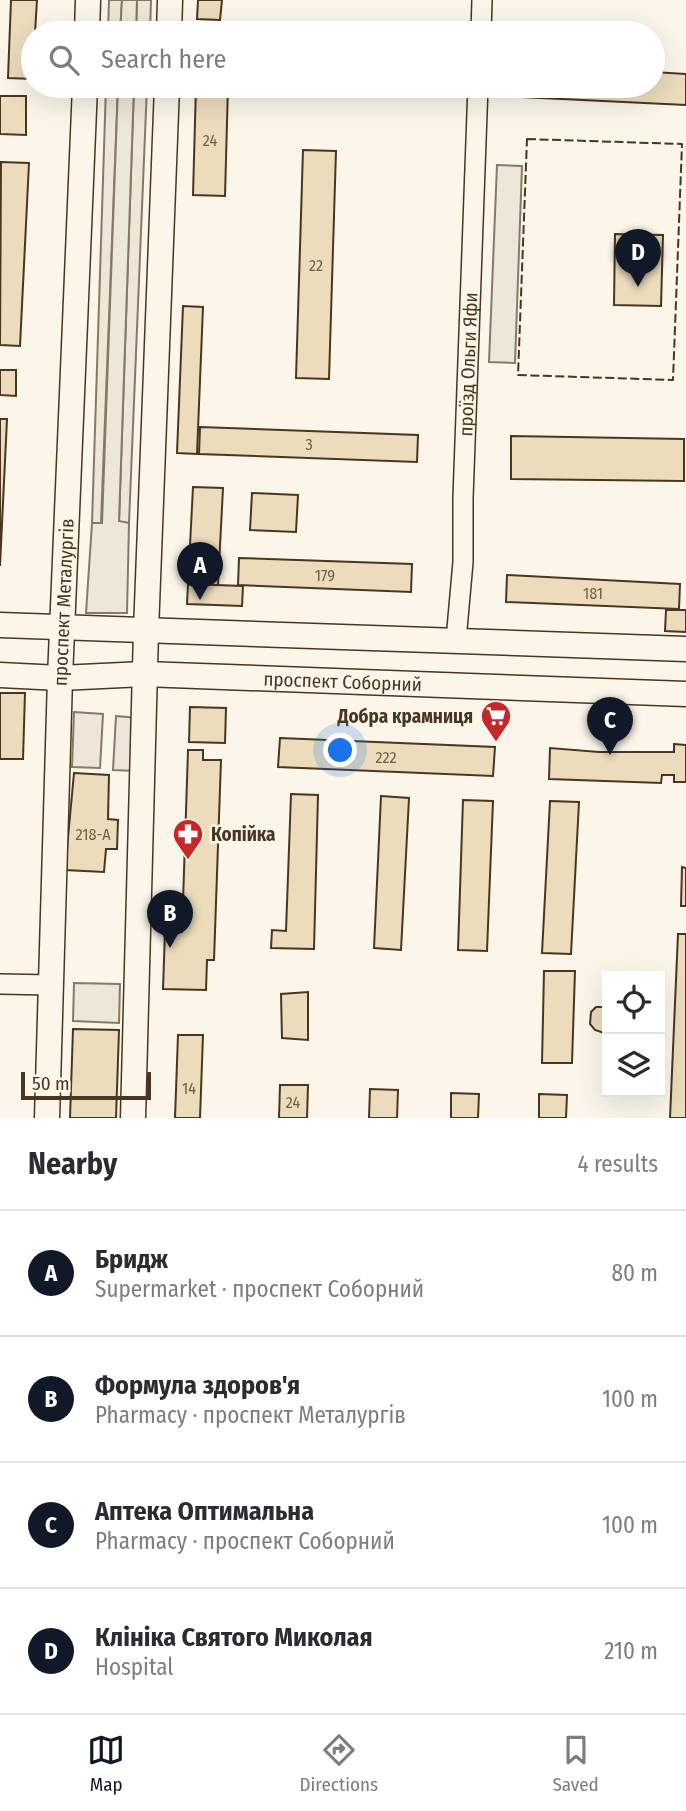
<!DOCTYPE html>
<html lang="en">
<head>
<meta charset="utf-8">
<style>
  body { margin:0; font-family:"Fira Sans Condensed",sans-serif; background:#f2f2f3; color:#2b2b33 }
  .controls { position:absolute; right:21px; bottom:21px; display:grid; overflow:hidden; border-radius:0px; box-shadow:0 7px 28px #0002 }
  .controls button { width:63px; height:63px; display:grid; place-items:center; padding:0; border:0; border-bottom:2px solid #e1e1e2; background:#fff; color:#2b2b33; font:35px sans-serif }
  .scale { position:absolute; left:21px; bottom:18px; width:130px; box-sizing:border-box; padding-left:7px; border:4px solid #4a3520; border-top:0; font-size:19px; line-height:24px; white-space:nowrap; color:#4a3520; -webkit-text-stroke:5px #fbf6e9; paint-order:stroke }
  .you { position:absolute; left:341px; top:751px; width:24px; height:24px; margin:-18px; border:5px solid #fff; border-radius:50%; background:#1a73e8; box-shadow:0 0 0 10px #1a73e833 }
  .badge { display:grid; place-items:center; width:46px; height:46px; border-radius:50%; background:#111827; color:#fff; font-size:23px; font-weight:700 }
  .pin { position:absolute; translate:-50% -58px; filter:drop-shadow(0 2px 4px #0008) }
  .pin::after { content:''; position:absolute; top:37px; width:24px; height:21px; background:inherit; clip-path:polygon(0 0,100% 0,50% 100%) }
  .list { margin:0; padding:0; list-style:none }
  h2 { display:flex; justify-content:space-between; align-items:center; height:91px; margin:0; padding:0 28px; font-size:30px }
  h2 small { font-size:23px; font-weight:400; color:#7c7c81 }
  .list li { display:grid; grid-template-columns:46px 1fr auto; gap:21px; align-items:center; box-sizing:border-box; height:126px; padding:0 28px; border-top:2px solid #e1e1e2 }
  .list b { display:block; font-size:26px; white-space:nowrap }
  .list p { margin:0; font-size:23px; white-space:nowrap; color:#7c7c81 }
  .list em { font-size:23px; font-style:normal; color:#7c7c81 }
  .icon { flex:none; width:38px; height:38px; fill:none; stroke:currentColor; stroke-width:2; stroke-linecap:round; stroke-linejoin:round }
  .map { position:relative; flex:none; width:686px; height:1118px; overflow:hidden }
  .search { position:absolute; background:#fff; box-shadow:0 7px 28px #0002; left:21px; right:21px; top:21px; height:77px; display:flex; align-items:center; gap:18px; box-sizing:border-box; padding:0 24px; border-radius:38px; color:#7c7c81; font-size:26px }
  .sheet { height:595px; background:#fff }
  nav { display:flex; justify-content:space-around; align-items:center; box-sizing:border-box; height:98px; border-top:2px solid #e1e1e2; background:#fff; font-size:19px; color:#7c7c81 }
  nav a { display:grid; justify-items:center; gap:4px }
  nav .on { color:#111827 }
  .map>svg:first-child { display:block }
  .green { fill:#ede6d9; stroke:#887966; stroke-width:2 }
  .parking { fill:#ede7d9; stroke:#887966; stroke-width:2 }
  .building { fill:#ecdcbc; stroke:#4a3520; stroke-width:2 }
  .lines { fill:none; stroke-linecap:round; stroke-linejoin:round }
  .minor-casing { stroke:#4a3520; stroke-width:22 }
  .major-casing { stroke:#4a3520; stroke-width:27 }
  .minor { stroke:#fbf6e9; stroke-width:19 }
  .major { stroke:#fbf6e9; stroke-width:24 }
  .fence { stroke:#4a3520; stroke-width:2; stroke-dasharray:9 3.5; stroke-linecap:butt }
  .labels { text-anchor:middle; stroke-width:5; stroke-linejoin:round; paint-order:stroke }
  .number-label { font-size:16px; fill:#725f47 }
  .street-label { font-size:19px; fill:#4a3520; stroke:#fbf6e9 }
  .poi-label { font-size:19px; font-weight:bold; fill:#4a3520; stroke:#fbf6e9; text-anchor:end }
</style>
</head>
<body>
<div class="map">
<svg width="686" height="1118" viewBox="0 0 686 1118">
  <rect width="100%" height="100%" fill="#fbf6e9"/>
  <g class="green">
    <path d="M109 0H122L120 33H108Z"/>
    <path d="M137 0H151L150 33H136Z"/>
    <path d="M106 86H118L101 523H92Z"/>
    <path d="M134 86H147L129 523 119 522Z"/>
    <path d="M74 712 103 714 100 768 72 767Z"/>
    <path d="M116 716 138 718 135 771 113 770Z"/>
  </g>
  <g class="parking">
    <path d="M122 0H137L136 33H120Z"/>
    <path d="M118 86H134L119 521 129 523 127 613H86L92 523H102Z"/>
    <path d="M497 165 522 166 515 363 489 362Z"/>
    <path d="M74 983 120 984 119 1023 73 1021Z"/>
  </g>
  <g class="building">
    <path d="M11 0H37L35 33H33V79L8 78Z"/>
    <path d="M198 0H222L220 20 197 19Z"/>
    <path d="M653 72 686 74V105L521 97V86H653Z"/>
    <path d="M196 86H228L225 196 193 195Z"/>
    <path d="M316 86H434V89Z"/>
    <path d="M0 96H26V135L0 134Z"/>
    <path d="M303 150 336 151 329 379 296 378Z"/>
    <path d="M1 162 29 163 20 346 0 345Z"/>
    <path d="M615 234 663 235 661 306 614 305Z"/>
    <path d="M183 306 203 307 197 454 177 453Z"/>
    <path d="M0 370H16V396L0 395Z"/>
    <path d="M0 419H7L0 566Z"/>
    <path d="M200 427 418 435 417 462 199 454Z"/>
    <path d="M511 436 684 439V481L511 479Z"/>
    <path d="M193 487 223 488 218 585 188 584Z"/>
    <path d="M252 493 298 495 296 532 250 530Z"/>
    <path d="M239 558 412 564 411 592 238 585Z"/>
    <path d="M507 575 680 584 679 609 506 602Z"/>
    <path d="M188 584 243 586 242 606 187 604Z"/>
    <path d="M666 610H686V632L665 631Z"/>
    <path d="M0 693H25L23 759H0Z"/>
    <path d="M190 707 226 708 225 743 189 742Z"/>
    <path d="M280 738 495 747 493 776 278 767Z"/>
    <path d="M674 744 686 745V782H674V775H662L661 783 549 779 550 748 599 752H674Z"/>
    <path d="M188 750H203V760H221L214 960H207L206 990 163 989 165 931 182 932Z"/>
    <path d="M74 773 109 775 108 819 118 820 117 849H106L104 872 65 870Z"/>
    <path d="M291 794 318 795 314 949 271 948 272 930 286 931Z"/>
    <path d="M381 796 409 798 401 950 374 948Z"/>
    <path d="M463 800 493 801 487 951 458 950Z"/>
    <path d="M550 801 579 802 571 954 542 953Z"/>
    <path d="M682 867 686 868V906H681Z"/>
    <path d="M678 934H686V1118H670Z"/>
    <path d="M544 971H575L572 1063H542Z"/>
    <path d="M308 992V1040L282 1038 281 994Z"/>
    <path d="M596 1007H607V1034L595 1030 590 1024 591 1012Z"/>
    <path d="M73 1029 119 1030 116 1118H70Z"/>
    <path d="M178 1035H203L200 1118H175Z"/>
    <path d="M280 1085H308L307 1118H279Z"/>
    <path d="M370 1089 398 1090 397 1118H369Z"/>
    <path d="M451 1093 479 1094 478 1118H451Z"/>
    <path d="M539 1094 567 1095 566 1118H539Z"/>
  </g>
  <g class="lines">
    <g class="minor-casing">
      <g id="minor">
        <path d="M481 33 482 0"/>
        <path id="s1" d="M456 640 463 562V498L478 86"/>
        <path d="M0 984 51 985"/>
      </g>
    </g>
    <g class="major-casing">
      <g id="major">
        <path d="M87 33 88 0"/>
        <path d="M169 33 170 0"/>
        <path d="M0 625 686 649"/>
        <path id="s2" d="M0 675 60 678 144 674 686 694"/>
        <path id="s3" d="M47 1118 60 678 85 86"/>
        <path d="M133 1118 146 631 167 86"/>
      </g>
    </g>
    <use href="#minor" class="minor"/>
    <use href="#major" class="major"/>
    <path class="fence" d="M527 139 682 144 673 380 518 375Z"/>
  </g>
  <defs>
    <g id="supermarket-pin" transform="scale(1.575)"><path d="M0 17L-7.5 6A9.5 9.5 0 1 1 7.5 6Z" fill="#c62828" stroke="#fbf6e9"/><path d="M-6-5.5h2.5l.6 2H6L4.5 2H-2.5L-4.4-4H-6ZM-1.5 3.2a1.3 1.3 0 1 0 .1 0ZM3 3.2a1.3 1.3 0 1 0 .1 0Z" fill="#fff"/></g>
    <g id="pharmacy-pin" transform="scale(1.575)"><path d="M0 17L-7.5 6A9.5 9.5 0 1 1 7.5 6Z" fill="#c62828" stroke="#fbf6e9"/><path d="M-2-6h4v4h4v4h-4v4h-4v-4h-4v-4h4Z" fill="#fff"/></g>
  </defs>
  <g fill-rule="evenodd">
    <use href="#supermarket-pin" x="496" y="716"/>
    <use href="#pharmacy-pin" x="188" y="834"/>
  </g>
  <g class="labels">
    <g class="number-label">
      <text x="210" y="146">24</text>
      <text x="316" y="271">22</text>
      <text x="309" y="450">3</text>
      <text x="325" y="581">179</text>
      <text x="593" y="599">181</text>
      <text x="386" y="763">222</text>
      <text x="93" y="840">218-А</text>
      <text x="189" y="1094">14</text>
      <text x="293" y="1108">24</text>
    </g>
    <g class="street-label">
      <text dy="7" stroke="none"><textPath href="#s1" startOffset="276">проїзд Ольги Яфи</textPath></text>
      <text dy="7" stroke="none"><textPath href="#s3" startOffset="516">проспект Металургів</textPath></text>
      <text dy="7" stroke="none"><textPath href="#s2" startOffset="343">проспект Соборний</textPath></text>
    </g>
    <g class="poi-label">
      <text x="473" y="723">Добра крамниця</text>
      <text x="211" y="841" text-anchor="start">Копійка</text>
    </g>
  </g>
</svg>
<div class="controls">
<button><svg class="icon" aria-label="locate" viewBox="0 0 24 24"><circle cx="12" cy="12" r="6"/><path d="M12 2v4M12 18v4M2 12h4M18 12h4"/></svg></button>
<button><svg class="icon" aria-label="layers" viewBox="0 0 24 24"><path d="M12 4l9 5-9 5-9-5zM3 14l9 5 9-5"/></svg></button>
</div>
<div class="scale">50 m</div>
<div class="you"></div>
<div class="pin badge" style="left:200px;top:600px">A</div>
<div class="pin badge" style="left:170px;top:948px">B</div>
<div class="pin badge" style="left:610px;top:755px">C</div>
<div class="pin badge" style="left:638px;top:287px">D</div>
<div class="search"><svg class="icon" aria-label="search" viewBox="0 0 24 24"><circle cx="10" cy="10" r="6"/><path d="M15 15l6 6"/></svg>Search here</div>
</div>
<section class="sheet">
<h2>Nearby<small>4 results</small></h2>
<ul class="list">
<li><span class="badge">A</span><div><b>Бридж</b><p>Supermarket · проспект Соборний</p></div><em>80 m</em></li>
<li><span class="badge">B</span><div><b>Формула здоров'я</b><p>Pharmacy · проспект Металургів</p></div><em>100 m</em></li>
<li><span class="badge">C</span><div><b>Аптека Оптимальна</b><p>Pharmacy · проспект Соборний</p></div><em>100 m</em></li>
<li><span class="badge">D</span><div><b>Клініка Святого Миколая</b><p>Hospital</p></div><em>210 m</em></li>
</ul>
</section>
<nav>
<a class="on"><svg class="icon" aria-label="map" viewBox="0 0 24 24"><path d="M3 6l6-2 6 2 6-2v14l-6 2-6-2-6 2zM9 4v14M15 6v14"/></svg>Map</a>
<a><svg class="icon" aria-label="directions" viewBox="0 0 24 24"><path d="M12 3l9 9-9 9-9-9zM9 14v-3h6M13 9l2 2-2 2"/></svg>Directions</a>
<a><svg class="icon" aria-label="saved" viewBox="0 0 24 24"><path d="M7 4h10v16l-5-4-5 4z"/></svg>Saved</a>
</nav>
</body>
</html>
